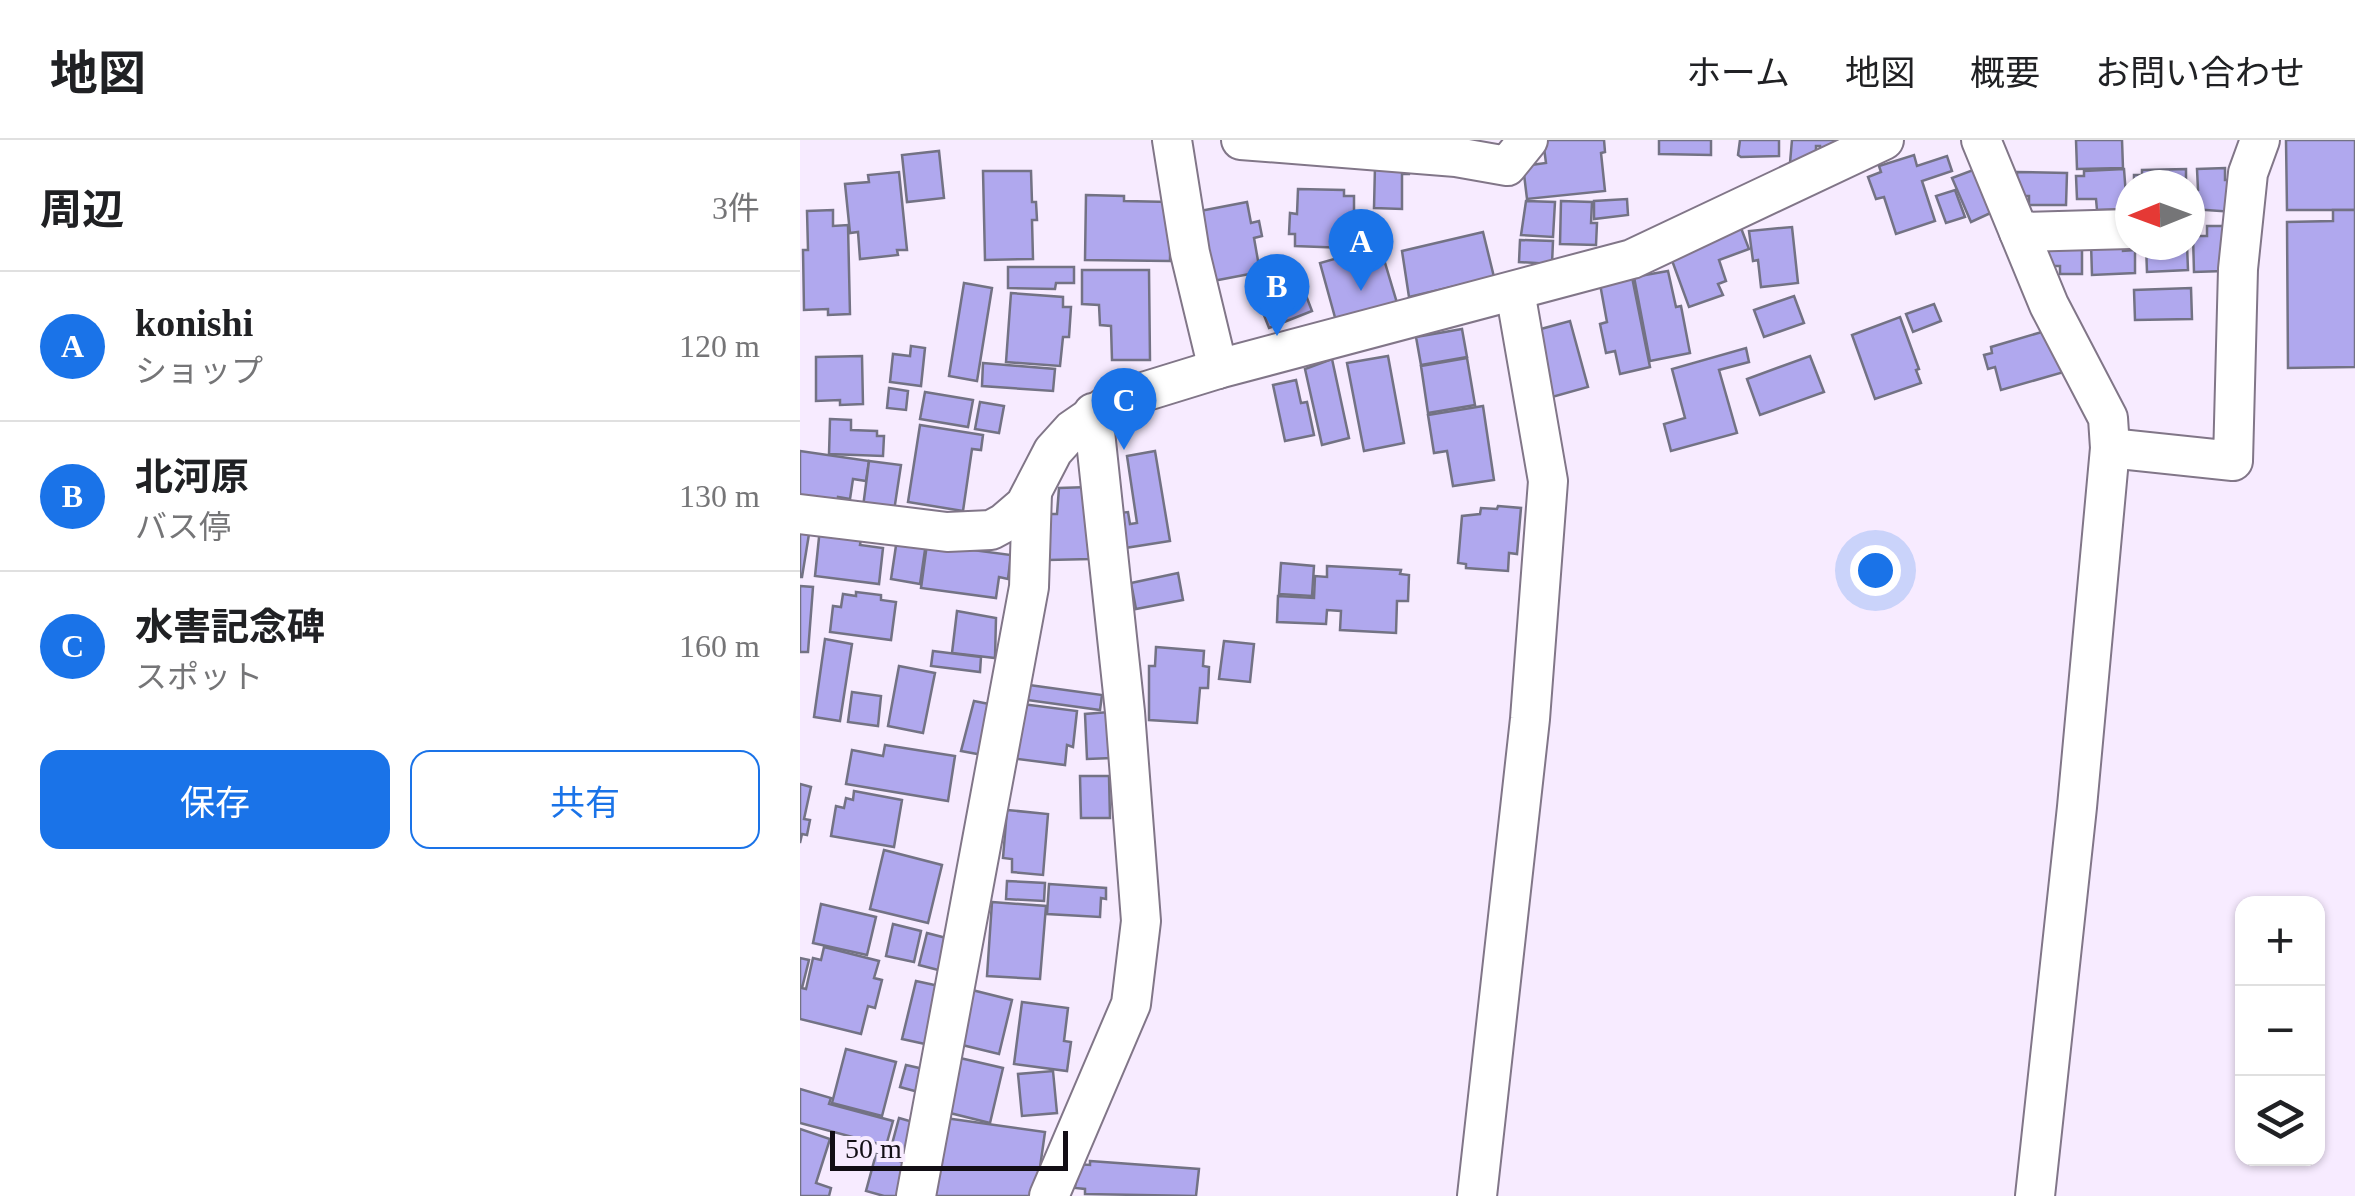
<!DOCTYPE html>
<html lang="ja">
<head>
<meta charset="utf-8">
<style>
  body { margin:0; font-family:"Times New Roman","Noto Sans JP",serif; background:#f6f6f6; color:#202124 }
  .controls { position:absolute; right:30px; bottom:30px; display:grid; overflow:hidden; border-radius:20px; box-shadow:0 2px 8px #0004 }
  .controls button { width:90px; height:90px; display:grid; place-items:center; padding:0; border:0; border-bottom:2px solid #e0e0e0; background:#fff; color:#202124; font:50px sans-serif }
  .compass { position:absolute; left:1315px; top:30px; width:90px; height:90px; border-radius:50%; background:#fff; box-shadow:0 2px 8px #0004; rotate:269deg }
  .scale { position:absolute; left:30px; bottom:25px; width:238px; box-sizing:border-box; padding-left:10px; border:5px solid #120e15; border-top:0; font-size:28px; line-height:35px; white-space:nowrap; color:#120e15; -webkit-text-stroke:8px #f7ebff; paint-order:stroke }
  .you { position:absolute; left:1075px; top:430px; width:35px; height:35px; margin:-25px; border:8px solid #fff; border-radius:50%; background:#1a73e8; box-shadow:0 0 0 15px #1a73e833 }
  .badge { display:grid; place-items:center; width:65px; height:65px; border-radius:50%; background:#1a73e8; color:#fff; font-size:32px; font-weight:700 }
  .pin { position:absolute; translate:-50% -82px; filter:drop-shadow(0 2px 5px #0008) }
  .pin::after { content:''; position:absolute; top:52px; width:35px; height:30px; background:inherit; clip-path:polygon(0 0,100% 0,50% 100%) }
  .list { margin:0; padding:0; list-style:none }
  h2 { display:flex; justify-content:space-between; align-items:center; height:130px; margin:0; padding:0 40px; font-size:42px }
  h2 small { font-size:32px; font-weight:400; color:#757577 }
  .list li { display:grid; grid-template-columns:65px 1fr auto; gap:30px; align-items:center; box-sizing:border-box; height:150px; padding:0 40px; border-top:2px solid #e0e0e0 }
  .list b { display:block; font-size:38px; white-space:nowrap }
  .list p { margin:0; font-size:32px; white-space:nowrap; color:#757577 }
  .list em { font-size:32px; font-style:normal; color:#757577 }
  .actions { display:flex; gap:20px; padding:30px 40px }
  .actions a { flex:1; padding:22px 0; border:2px solid #1a73e8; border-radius:20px; text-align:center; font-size:35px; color:#1a73e8 }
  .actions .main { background:#1a73e8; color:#fff }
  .icon { flex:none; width:55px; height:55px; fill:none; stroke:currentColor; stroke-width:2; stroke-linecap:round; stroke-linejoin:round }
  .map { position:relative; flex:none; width:1555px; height:1056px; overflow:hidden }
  header { display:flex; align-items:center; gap:60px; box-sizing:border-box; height:140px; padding:0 50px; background:#fff; border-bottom:2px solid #e0e0e0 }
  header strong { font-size:48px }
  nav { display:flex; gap:55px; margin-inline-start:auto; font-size:35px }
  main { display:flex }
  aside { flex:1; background:#fff }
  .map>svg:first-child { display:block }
  .building { fill:#b0a8ee; stroke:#737284; stroke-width:2.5 }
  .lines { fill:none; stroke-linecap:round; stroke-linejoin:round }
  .minor-casing { stroke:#817688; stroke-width:42 }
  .minor { stroke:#fff; stroke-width:38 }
</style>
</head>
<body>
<header>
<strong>地図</strong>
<nav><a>ホーム</a><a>地図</a><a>概要</a><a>お問い合わせ</a></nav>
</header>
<main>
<aside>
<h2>周辺<small>3件</small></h2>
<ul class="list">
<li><span class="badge">A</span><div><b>konishi</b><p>ショップ</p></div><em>120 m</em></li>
<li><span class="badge">B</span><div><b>北河原</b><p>バス停</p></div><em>130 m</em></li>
<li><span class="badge">C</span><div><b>水害記念碑</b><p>スポット</p></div><em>160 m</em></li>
</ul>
<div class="actions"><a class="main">保存</a><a>共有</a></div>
</aside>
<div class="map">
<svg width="1555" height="1056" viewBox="0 0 1555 1056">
  <rect width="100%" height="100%" fill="#f7ebff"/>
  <g class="building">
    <path d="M743 0H804L805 12 801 13 805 51 727 59 723 26 746 23Z"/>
    <path d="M859 0H911V15L859 14Z"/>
    <path d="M940 0H979V16L941 17 938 15Z"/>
    <path d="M992 0H1037L1038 12 1020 13V6H1016V21L990 23Z"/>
    <path d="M1276 0H1322L1323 28 1277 29Z"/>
    <path d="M1486 0H1555V70H1487Z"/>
    <path d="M139 11 144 58 107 62 102 15Z"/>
    <path d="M1114 15 1117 26 1147 16 1152 31 1122 41 1135 81 1096 94 1084 57 1076 59 1068 37 1081 32 1079 26Z"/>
    <path d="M575 26H610L609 34H602V69L574 68Z"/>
    <path d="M1181 27 1197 70 1171 82 1152 38Z"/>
    <path d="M1425 28V40H1434V72L1392 69 1391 51 1398 50 1397 29Z"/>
    <path d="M1324 29 1327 69 1297 70 1296 59H1277L1276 36H1284V31Z"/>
    <path d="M1386 29V45H1334V35H1342V30Z"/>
    <path d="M183 31H231L232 62H236L237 80H232L233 119 185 120Z"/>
    <path d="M99 32 107 110H97L98 115 60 119 58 92 50 93 45 44 69 42 68 35Z"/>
    <path d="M1217 32 1267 33 1266 65H1229V56H1217Z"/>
    <path d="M498 49 544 50V56H554V80H547L546 108 495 106V94H489L490 73 497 74Z"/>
    <path d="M1155 50 1165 77 1146 83 1136 56Z"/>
    <path d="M286 55 324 56V61L371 62 370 121 285 120Z"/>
    <path d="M827 59 828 75 794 79V61Z"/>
    <path d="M726 61 755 62 753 97 721 95Z"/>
    <path d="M761 61 792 62 791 83H797L796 105 760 104Z"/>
    <path d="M447 62 451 83 459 81 462 96 454 98 460 132 413 141 400 71Z"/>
    <path d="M33 70V86L48 85 50 174 28 175V169L4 170 3 110H8L7 71Z"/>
    <path d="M1533 70H1555V227L1488 228 1487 82 1533 81Z"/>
    <path d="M1407 86H1429L1424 131 1394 132 1393 96H1407Z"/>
    <path d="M992 87 998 143 961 147 958 120 953 121 949 91Z"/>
    <path d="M941 88 949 109 919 120 926 141 918 144 923 155 889 167 870 115Z"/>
    <path d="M683 92 694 137 609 157 602 111Z"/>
    <path d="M720 100 753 101 752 124 719 122Z"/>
    <path d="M1323 102V111L1335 110V133L1292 135 1291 103Z"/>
    <path d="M1248 104H1282V134H1260V126H1248Z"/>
    <path d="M1346 105H1387L1388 130 1347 132Z"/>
    <path d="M580 106 597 163 536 181 520 123Z"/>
    <path d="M208 127H274V143H256L255 149 208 148Z"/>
    <path d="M282 130H349L350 220H312L311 186 300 185 299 165 282 164Z"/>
    <path d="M868 131 876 167 881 166 890 213 850 221 834 137Z"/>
    <path d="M497 132 512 171 469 188 454 150Z"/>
    <path d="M832 137 850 227 820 234 815 211 806 213 800 184 807 182 800 144Z"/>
    <path d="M164 143 192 148 177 241 149 236Z"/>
    <path d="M1391 148 1392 179 1335 180 1334 150Z"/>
    <path d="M211 153 263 157V167H271L269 197H263L260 226 206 222Z"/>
    <path d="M994 156 1004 183 964 197 954 170Z"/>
    <path d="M1134 164 1141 181 1113 192 1106 174Z"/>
    <path d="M1100 177 1119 229 1116 230 1121 243 1075 259 1052 195Z"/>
    <path d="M770 181 788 247 745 259 730 192Z"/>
    <path d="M662 189 667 217 621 225 616 197Z"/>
    <path d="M1252 189 1264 232 1201 250 1195 227 1188 229 1184 215 1192 213 1191 207Z"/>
    <path d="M111 206 125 208 121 246 90 242 93 214 110 216Z"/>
    <path d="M946 208 949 222 919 230 937 293 871 311 864 284 885 278 872 229Z"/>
    <path d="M62 216 63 264 40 265V260L16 261V217Z"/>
    <path d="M588 216 604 303 564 311 547 223Z"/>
    <path d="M1010 216 1024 252 960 275 947 239Z"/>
    <path d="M667 218 675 265 628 273 621 226Z"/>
    <path d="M532 219 549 298 522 305 505 229Z"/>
    <path d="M183 223 255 229 253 251 182 246Z"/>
    <path d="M496 240 501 263 507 262 514 295 485 301 473 245Z"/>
    <path d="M89 248 108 251 106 270 87 268Z"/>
    <path d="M125 252 173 260 168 287 120 279Z"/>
    <path d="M180 262 204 266 199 293 175 289Z"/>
    <path d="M683 266 694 340 653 346 647 311 634 313 628 275Z"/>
    <path d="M30 279 51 280V290L77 291V296H84L83 316 29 314Z"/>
    <path d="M120 285 183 295 181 310 172 309 163 371 108 362Z"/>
    <path d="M0 311 69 321 66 341 53 339 50 359 38 357 37 364 0 359Z"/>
    <path d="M355 311 370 401 325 408 319 373 328 372 330 384 337 383 327 316Z"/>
    <path d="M69 321 101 325 94 371 63 367Z"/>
    <path d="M289 347 291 419 248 420 247 374H257L259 348Z"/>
    <path d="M698 366 721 368 717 414 709 413 708 431 666 428V424L658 423 662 376 680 374 681 368 697 369Z"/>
    <path d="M20 388 62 393 60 405 83 408 79 444 15 436Z"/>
    <path d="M0 393 9 394 2 437H0Z"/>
    <path d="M97 399 126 403 120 444 91 439Z"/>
    <path d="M127 404 211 415 208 439 199 437 196 458 121 448Z"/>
    <path d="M481 423 514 426 512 456 479 454Z"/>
    <path d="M527 426 601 430 600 434 609 435 608 461H597L596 493 540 490 541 471 527 470 526 484 477 482 478 456 514 458 515 436 527 437Z"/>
    <path d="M378 433 383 460 336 469 331 443Z"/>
    <path d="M0 446 13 447 8 512H0Z"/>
    <path d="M56 452 81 455V460L96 462 91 500 30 492 33 466 41 467 43 454 56 456Z"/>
    <path d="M157 471 196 478 195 518 152 513Z"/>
    <path d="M25 499 52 504 40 581 14 577Z"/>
    <path d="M424 501 454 504 450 542 419 539Z"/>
    <path d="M356 507 404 511 403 526 409 527 408 548H400L397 583 349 580V526H355Z"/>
    <path d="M133 511 181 517 180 532 131 526Z"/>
    <path d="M99 526 135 533 123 593 88 586Z"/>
    <path d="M222 544 302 555 300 570 220 559Z"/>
    <path d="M52 552 81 556 78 586 48 582Z"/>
    <path d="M174 561 199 566 188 616 161 611Z"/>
    <path d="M222 564 277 571 273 607 267 605 265 625 211 618Z"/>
    <path d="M309 572 312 618 287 619 285 574Z"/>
    <path d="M85 605 155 616 148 661 46 644 52 610 83 616Z"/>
    <path d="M280 636H309L310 678H281Z"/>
    <path d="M0 644 11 647 4 679 10 680 7 695 2 694 0 703Z"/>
    <path d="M54 651 102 660 94 707 31 696 36 666 44 668 46 658 53 660Z"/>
    <path d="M207 670 248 674 243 735 212 732V719L203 718Z"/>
    <path d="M84 710 142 725 128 783 70 769Z"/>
    <path d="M207 741 245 743 244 761 206 759Z"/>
    <path d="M249 744 306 748V759L301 758 300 777 247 774Z"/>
    <path d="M192 762 246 766 240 839 187 836Z"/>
    <path d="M21 764 76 777 67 815 13 803Z"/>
    <path d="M93 784 121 791 114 822 86 816Z"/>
    <path d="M127 793 154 800 146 832 119 825Z"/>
    <path d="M24 807 79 821 74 838 82 840 75 868 68 866 61 894 0 879V818L9 820 2 848 6 849 13 818 21 820Z"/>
    <path d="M116 841 139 846 125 904 102 899Z"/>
    <path d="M168 849 212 860 199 914 154 903Z"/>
    <path d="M222 862 268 868 264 901 271 902 267 931 214 924Z"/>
    <path d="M46 909 96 922 82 976 32 963Z"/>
    <path d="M160 918 203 928 190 983 142 971Z"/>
    <path d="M106 925 128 930 122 953 100 947Z"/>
    <path d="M253 931 257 973 222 976 218 934Z"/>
    <path d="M0 949 31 958 29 964 93 981 86 1006 0 983Z"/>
    <path d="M138 977 245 992 236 1056H128Z"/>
    <path d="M99 978 120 984 112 1014 91 1008Z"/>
    <path d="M0 989 30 999 16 1043 31 1048 29 1056H0Z"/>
    <path d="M76 1014 113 1025 105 1056H84L66 1051Z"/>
    <path d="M290 1021 399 1029 396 1056 285 1054V1049L275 1048 277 1024 290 1025Z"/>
  </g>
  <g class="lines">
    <g class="minor-casing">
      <g id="minor">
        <path d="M372 0 390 113 418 229"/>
        <path d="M441 0 656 17 707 26 728 0"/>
        <path d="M1181 0 1249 165 1308 278 1310 308 1277 667 1235 1056"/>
        <path d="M1219 92 1330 89"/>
        <path d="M1310 308 1433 321 1438 129 1448 33 1460 0"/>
        <path d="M0 374 147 392 191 390 204 383 225 365 253 311 272 290 314 261 418 229 832 119 1084 0"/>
        <path d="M116 1056 229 447 232 353"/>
        <path d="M249 1056 331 864 341 781 325 572 293 273"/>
        <path d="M677 1056 730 579 748 341 715 151"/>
      </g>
    </g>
    <use href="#minor" class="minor"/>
  </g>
</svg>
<div class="controls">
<button>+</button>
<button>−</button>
<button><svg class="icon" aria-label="layers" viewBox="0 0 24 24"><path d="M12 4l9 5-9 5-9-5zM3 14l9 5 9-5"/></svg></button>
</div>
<svg class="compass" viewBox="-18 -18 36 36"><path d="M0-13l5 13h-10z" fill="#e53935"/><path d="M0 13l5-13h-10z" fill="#757577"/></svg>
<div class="scale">50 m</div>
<div class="you"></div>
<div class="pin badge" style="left:561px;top:151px">A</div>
<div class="pin badge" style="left:477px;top:196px">B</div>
<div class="pin badge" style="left:324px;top:310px">C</div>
</div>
</main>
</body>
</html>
